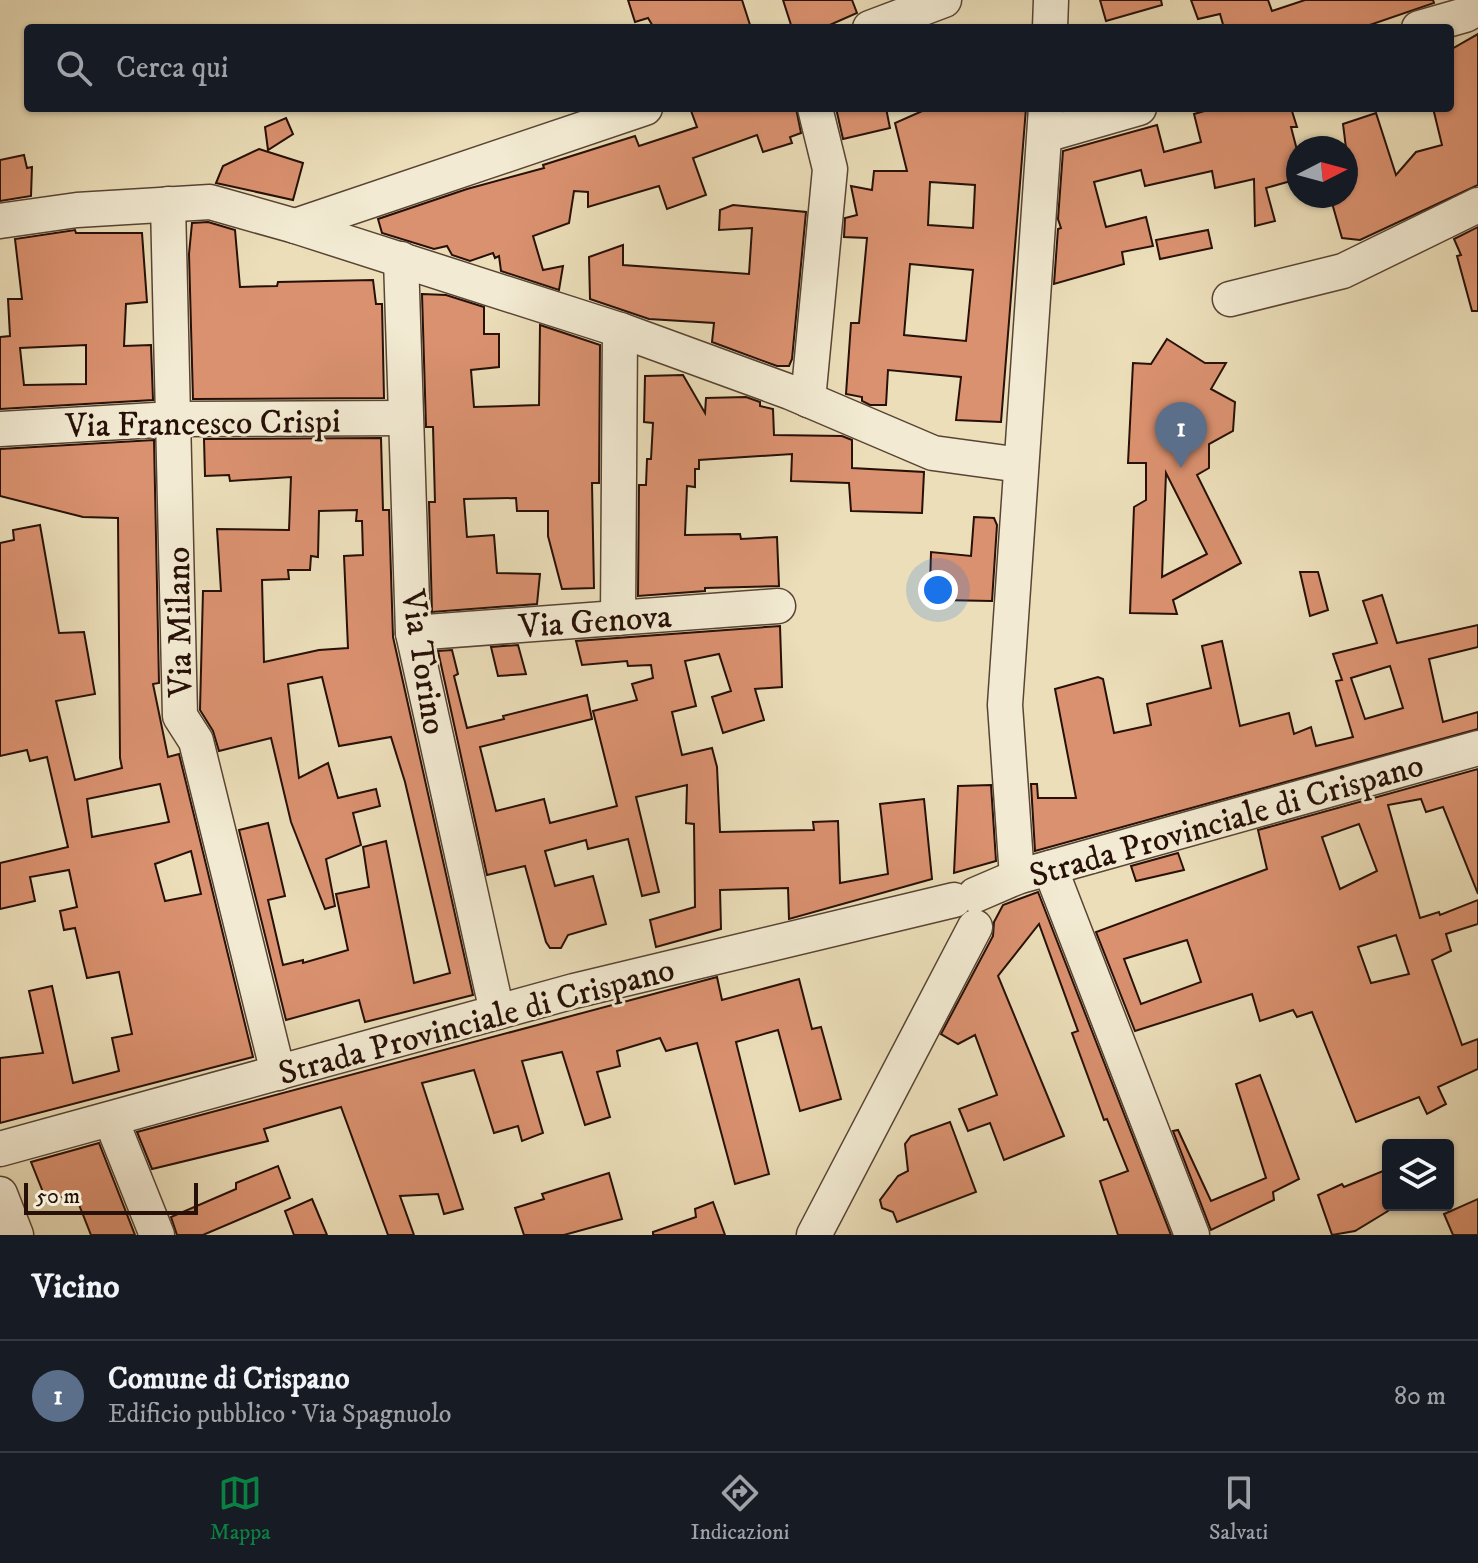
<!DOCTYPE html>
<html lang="it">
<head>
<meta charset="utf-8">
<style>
  body { margin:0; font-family:"IM FELL DW Pica",serif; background:#20242c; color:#f1f3f6 }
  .controls { position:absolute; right:24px; bottom:24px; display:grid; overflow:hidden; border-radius:8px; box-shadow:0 2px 6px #0004 }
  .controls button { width:72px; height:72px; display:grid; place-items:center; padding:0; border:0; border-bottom:2px solid #363941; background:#171b24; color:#f1f3f6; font:40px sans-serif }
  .compass { position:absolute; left:1286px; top:136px; width:72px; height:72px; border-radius:50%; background:#171b24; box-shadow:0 2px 6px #0004; rotate:84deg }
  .scale { position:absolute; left:24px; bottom:20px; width:174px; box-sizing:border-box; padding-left:8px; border:4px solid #271007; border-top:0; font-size:22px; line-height:28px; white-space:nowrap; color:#271007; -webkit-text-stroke:6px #f2ead2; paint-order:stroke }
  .you { position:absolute; left:938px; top:590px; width:28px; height:28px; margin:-20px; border:6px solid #fff; border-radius:50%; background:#1a73e8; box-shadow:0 0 0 12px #1a73e833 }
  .badge { display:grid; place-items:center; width:52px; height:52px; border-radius:50%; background:#0b8043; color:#fff; font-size:26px; font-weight:700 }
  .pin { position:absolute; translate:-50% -66px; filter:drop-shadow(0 2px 4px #0008) }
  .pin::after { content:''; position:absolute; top:42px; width:28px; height:24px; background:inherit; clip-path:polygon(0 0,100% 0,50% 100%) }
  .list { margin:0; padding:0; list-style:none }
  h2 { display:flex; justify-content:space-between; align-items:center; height:104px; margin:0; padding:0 32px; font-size:34px }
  h2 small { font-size:26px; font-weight:400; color:#9ea1a6 }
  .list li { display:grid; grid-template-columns:52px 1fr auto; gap:24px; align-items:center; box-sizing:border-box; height:112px; padding:0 32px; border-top:2px solid #363941 }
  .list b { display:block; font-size:30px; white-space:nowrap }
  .list p { margin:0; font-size:26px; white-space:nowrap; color:#9ea1a6 }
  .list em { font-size:26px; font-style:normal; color:#9ea1a6 }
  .icon { flex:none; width:44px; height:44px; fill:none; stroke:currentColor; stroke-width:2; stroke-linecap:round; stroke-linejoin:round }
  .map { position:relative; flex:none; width:1478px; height:1235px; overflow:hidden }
  .search { position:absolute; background:#171b24; box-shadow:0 2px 6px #0004; left:24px; right:24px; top:24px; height:88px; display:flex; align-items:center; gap:20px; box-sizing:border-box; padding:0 28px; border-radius:8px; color:#9ea1a6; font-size:30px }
  .sheet { height:216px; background:#171b24 }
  nav { display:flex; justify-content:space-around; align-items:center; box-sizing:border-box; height:112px; border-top:2px solid #363941; background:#171b24; font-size:22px; color:#9ea1a6 }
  nav a { display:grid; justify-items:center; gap:4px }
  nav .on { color:#0b8043 }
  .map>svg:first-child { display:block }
  .building { fill:#da916f; stroke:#271007; stroke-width:2; fill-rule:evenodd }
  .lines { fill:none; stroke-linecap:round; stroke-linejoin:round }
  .minor-casing { stroke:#584434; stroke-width:37 }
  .minor { stroke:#f2ead2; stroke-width:34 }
  .labels { text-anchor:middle; stroke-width:6; stroke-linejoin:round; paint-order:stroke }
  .street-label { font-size:34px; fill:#271007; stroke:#f2ead2 }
</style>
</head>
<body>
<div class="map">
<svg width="1478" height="1235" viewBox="0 0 1478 1235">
  <rect width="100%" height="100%" fill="#ebdeb9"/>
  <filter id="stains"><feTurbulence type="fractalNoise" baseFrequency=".0025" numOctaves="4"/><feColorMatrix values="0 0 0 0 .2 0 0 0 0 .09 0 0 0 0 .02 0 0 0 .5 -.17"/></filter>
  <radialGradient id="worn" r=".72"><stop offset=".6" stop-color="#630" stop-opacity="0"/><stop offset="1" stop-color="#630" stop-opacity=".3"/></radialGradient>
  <g class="building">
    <path d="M628 0H742L751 28H654L648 18 635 22Z"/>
    <path d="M783 0H852L857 13 823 28H792Z"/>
    <path d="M1100 0H1161L1162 5 1106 21Z"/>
    <path d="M1191 0H1268L1272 11 1305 0H1433L1434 3 1361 28H1224L1220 14 1198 19Z"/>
    <path d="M1478 34V185L1360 240 1342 238 1330 196H1346V148L1343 124 1376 113 1396 175 1416 152 1442 145 1433 108H1450V50Z"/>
    <path d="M690 108H796L801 133 790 137 792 143 763 152 757 135 693 158 706 195 667 209 659 186 588 207V192L574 191 569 223 533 236 543 270 563 266 559 290 501 271 499 256 495 258 493 253 470 261 452 255 447 246 434 249 382 233 378 219 467 189 544 168 543 165 635 136 639 146 697 127Z"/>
    <path d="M836 108H886L890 128 843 139Z"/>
    <path d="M929 108H1026L1001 422 956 420 961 377 888 370 886 405H870L862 401V397L846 394 851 323H859L867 238 844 237 845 218 857 215 851 186 872 190 874 171H907L895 123ZM930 182 975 185 973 228 928 225ZM910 264 973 270 966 341 904 335Z"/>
    <path d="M1215 108H1291L1297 127H1291L1298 154V179L1266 188 1275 221 1255 226 1254 179 1215 188 1212 171 1145 186 1141 170 1094 182 1106 227 1146 217 1153 246 1122 252 1124 264 1054 284 1058 229 1061 228 1058 219 1063 151 1157 125 1164 152 1201 142 1194 114Z"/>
    <path d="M286 118 293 134 268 150 265 127Z"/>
    <path d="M259 149 303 163 293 200 216 183 223 166Z"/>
    <path d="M24 155 27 168 32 167 31 196 0 201V160Z"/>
    <path d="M733 205 806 212 792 359 789 366H777L712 342 714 323 649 319 590 299 589 257 623 245V265L749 274 752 228 719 230 720 210Z"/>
    <path d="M208 222 235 230 240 287 277 286 278 282 373 280 376 304H382L384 398 193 399 189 254 192 223Z"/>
    <path d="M1478 227V311H1472L1457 256 1461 255 1454 239Z"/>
    <path d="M75 230 76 233H142L147 302 126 304 124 346 151 345 153 400 0 409V337L10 336 8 299H22L15 239ZM86 345V384L24 385 20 348Z"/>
    <path d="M1208 230 1212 248 1160 259 1156 240Z"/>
    <path d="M422 294 446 295 484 307V334H499V367L471 370 474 407 539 405 540 325 600 345 599 483H592L594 588 562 589 548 536V511H517L516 498 464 499 467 537 494 535 497 573 540 574 537 604 432 612 429 502H435L433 427H426Z"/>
    <path d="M1167 339 1205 363H1226L1211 389 1235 402 1233 431 1209 444V468L1197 475 1241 563 1173 600 1177 614 1130 613 1134 507 1146 500V463H1128L1133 363 1151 364ZM1166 473 1207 554 1162 577Z"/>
    <path d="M683 375 705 413 706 398 746 397 760 402V406L773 409 774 435 842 436 852 440V468L924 472 922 513 851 511 849 483 791 481 792 454 699 460V469H695V487L687 486 685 535 740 534 741 539 777 537 779 586 705 588V591L638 596 639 485H646L647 459H651L653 423 644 422 645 376Z"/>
    <path d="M381 438 383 510H389L393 637 473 995 365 1022 359 1000 286 1020 239 830 268 823 285 896 268 900 283 965 303 960V963L348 950 336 894 369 887 363 847 386 841 414 983 450 973 405 782 391 737 339 746 322 677 288 684 299 778 328 763 338 798 376 789 380 806 353 813 361 845 326 859 335 906 325 909 291 822 271 738 219 751 213 731 200 710 203 591H221L217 529 289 530 291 477 230 481 229 475 205 476 204 439ZM357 510 356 521H362L363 555 344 556 348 648 319 650 264 662 262 580 289 579 288 570H310L311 556 318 557 319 511Z"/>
    <path d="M154 440 159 683 153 684 168 757 179 754 253 1057 0 1123V1058L43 1053 29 991 52 986 73 1083 119 1071 112 1038 132 1034 119 972 87 978 75 928 64 930 60 911 77 907 69 870 30 877 35 901 0 909V863L68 847 47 757 30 761 27 750 0 756V543L14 540 13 530 40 525 59 633 84 632 95 694 56 701 75 780 122 768 120 758 118 518 83 517 0 496V449ZM160 784 169 822 92 837 87 799ZM191 851 201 894 165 901 155 864Z"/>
    <path d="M974 517 994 518 997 525 992 601 940 600 942 585 930 586 931 552 971 556Z"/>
    <path d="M1300 572H1318L1328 610 1310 616Z"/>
    <path d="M1382 595 1397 643 1478 625V647L1429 659 1443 722 1478 712V729L1035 851 1031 784H1037L1038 798H1076L1055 689 1098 677 1103 679 1114 733 1151 725 1147 704 1211 688 1202 646 1222 641 1240 726 1289 713 1294 734 1311 727 1316 746 1353 737 1336 681 1342 680 1333 654 1377 643 1363 601ZM1390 666 1403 708 1365 719 1351 678Z"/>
    <path d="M780 626 782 687 755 689 764 720 723 733 712 697 731 691 719 654 685 661 696 706 672 712 682 755 712 748 717 767 720 832 814 830 813 822 838 821 840 883 888 874 880 804 924 799 932 879 789 919 788 888 720 890 721 929 656 947 650 920 695 907 694 824 686 823 687 785 636 797 659 892 642 896 628 839 588 849 586 840 545 851 555 886 593 876 606 924 568 935 561 948H550L546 942 525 866 487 875 438 651 452 650 458 674 454 676 467 728 504 719 503 716 587 695 592 719 480 747 496 811 544 799 550 823 617 806 593 711 637 700 632 684 653 678 651 665 628 666 627 661 582 665 576 641Z"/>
    <path d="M518 645 526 674 498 676 491 647Z"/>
    <path d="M1478 769V894L1443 807 1426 812 1421 799 1388 805 1420 918 1439 912 1440 915 1478 900V924L1446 934 1451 951 1432 960 1462 1045 1478 1039V1069L1438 1087 1446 1104 1427 1114 1419 1097 1356 1122 1312 1012 1297 1017 1293 1010 1260 1021 1252 994 1135 1031 1096 932 1267 869 1258 830ZM1359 824 1377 871 1340 889 1322 837ZM1396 935 1409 974 1371 983 1358 947ZM1187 940 1201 982 1141 1004 1124 959Z"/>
    <path d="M991 785 996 861 954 873 958 786Z"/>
    <path d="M1178 853 1184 870 1136 881 1131 866Z"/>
    <path d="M1038 892 1171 1235H1118L1100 1181 1128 1171 1107 1119 1104 1120 1072 1033 1078 1031 1039 924 998 976 1064 1136 1004 1160 990 1123 968 1131 959 1109 997 1095 975 1035 958 1044 941 1034 993 936 994 922 1003 905Z"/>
    <path d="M717 977 722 1000 799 979 812 1029 821 1027 841 1099 800 1111 778 1030 736 1042 769 1174 735 1184 697 1043 666 1051 660 1038 617 1051 620 1066 597 1072 610 1117 585 1125 562 1052 522 1061 543 1133 522 1141 518 1126 494 1133 474 1070 422 1083 463 1209 444 1214 438 1194 400 1196 414 1235H388L341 1107 264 1129 268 1141 152 1169 137 1132Z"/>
    <path d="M1260 1075 1299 1179 1273 1192 1274 1200 1211 1230 1173 1131 1178 1130 1211 1201 1266 1178 1236 1084Z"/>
    <path d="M950 1122 976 1192 897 1222 893 1212 882 1208 880 1200 898 1176 908 1171 905 1144 911 1136Z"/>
    <path d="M99 1143 135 1235H91L74 1192 47 1202 31 1162Z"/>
    <path d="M278 1166 290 1198 203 1235H177L171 1217 236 1189V1183Z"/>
    <path d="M1388 1169V1211L1355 1231 1332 1235 1318 1195 1342 1184 1344 1187Z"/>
    <path d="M609 1173 622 1219 564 1235H524L515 1208 544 1199 542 1194Z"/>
    <path d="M312 1199 327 1235H294L285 1211Z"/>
    <path d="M1478 1199V1235H1453L1444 1214Z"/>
    <path d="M713 1202 725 1235H653V1232L696 1217 695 1209Z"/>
  </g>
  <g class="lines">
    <g class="minor-casing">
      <g id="minor">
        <path d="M870 28 944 0"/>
        <path d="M1050 28 1051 0"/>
        <path d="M1419 28 1465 15 1478 8"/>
        <path d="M1045 135 1139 108"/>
        <path d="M168 204 180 716 196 741 278 1073"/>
        <path d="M0 221 77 210 210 202 295 226 620 330 790 392 933 453 1021 465"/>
        <path d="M295 226 645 108"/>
        <path d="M401 259 413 633 497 1012"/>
        <path d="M1230 299 1343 271 1478 205"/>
        <path d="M808 400 830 169 815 108"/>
        <path d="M0 429 173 419 406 418"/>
        <path d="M618 618 620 330"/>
        <path d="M413 633 778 606"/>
        <path d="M1050 868 1192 1235"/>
        <path d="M1017 877 1005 705 1046 108"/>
        <path d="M975 895 1017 877 1478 748"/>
        <path d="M111 1120 157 1235"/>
        <path d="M0 1149 574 991 954 900"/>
        <path d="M0 1194 16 1235"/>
        <path d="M814 1235 975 927"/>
      </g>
    </g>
    <use href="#minor" class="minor"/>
  </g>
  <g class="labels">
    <g class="street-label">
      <text transform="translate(203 422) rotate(-1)" y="12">Via Francesco Crispi</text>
      <text transform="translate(595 620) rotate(-4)" y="12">Via Genova</text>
      <text transform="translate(178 622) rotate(-91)" y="12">Via Milano</text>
      <text transform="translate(425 662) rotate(81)" y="12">Via Torino</text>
      <text transform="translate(1226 819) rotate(-16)" y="12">Strada Provinciale di Crispano</text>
      <text transform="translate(476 1020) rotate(-15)" y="12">Strada Provinciale di Crispano</text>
    </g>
  </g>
  <rect width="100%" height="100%" filter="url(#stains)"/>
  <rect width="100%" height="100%" fill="url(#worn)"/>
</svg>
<div class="controls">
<button><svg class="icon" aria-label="layers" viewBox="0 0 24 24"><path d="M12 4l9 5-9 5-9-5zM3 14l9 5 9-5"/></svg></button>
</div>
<svg class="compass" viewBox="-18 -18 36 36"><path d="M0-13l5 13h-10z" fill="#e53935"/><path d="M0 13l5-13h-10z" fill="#9ea1a6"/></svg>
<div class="scale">50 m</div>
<div class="you"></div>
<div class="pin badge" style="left:1181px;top:468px;background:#5c6f8a">1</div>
<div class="search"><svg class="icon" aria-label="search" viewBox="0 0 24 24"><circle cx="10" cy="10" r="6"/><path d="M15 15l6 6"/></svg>Cerca qui</div>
</div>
<section class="sheet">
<h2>Vicino<small></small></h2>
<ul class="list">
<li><span class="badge" style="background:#5c6f8a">1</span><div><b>Comune di Crispano</b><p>Edificio pubblico · Via Spagnuolo</p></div><em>80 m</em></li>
</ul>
</section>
<nav>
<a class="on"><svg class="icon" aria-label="map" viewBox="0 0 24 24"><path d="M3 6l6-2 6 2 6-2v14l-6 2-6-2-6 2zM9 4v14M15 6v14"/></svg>Mappa</a>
<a><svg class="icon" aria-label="directions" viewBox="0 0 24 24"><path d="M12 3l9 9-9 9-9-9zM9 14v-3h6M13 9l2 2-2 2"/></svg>Indicazioni</a>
<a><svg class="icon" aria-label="saved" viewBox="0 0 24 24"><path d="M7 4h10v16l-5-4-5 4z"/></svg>Salvati</a>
</nav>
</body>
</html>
